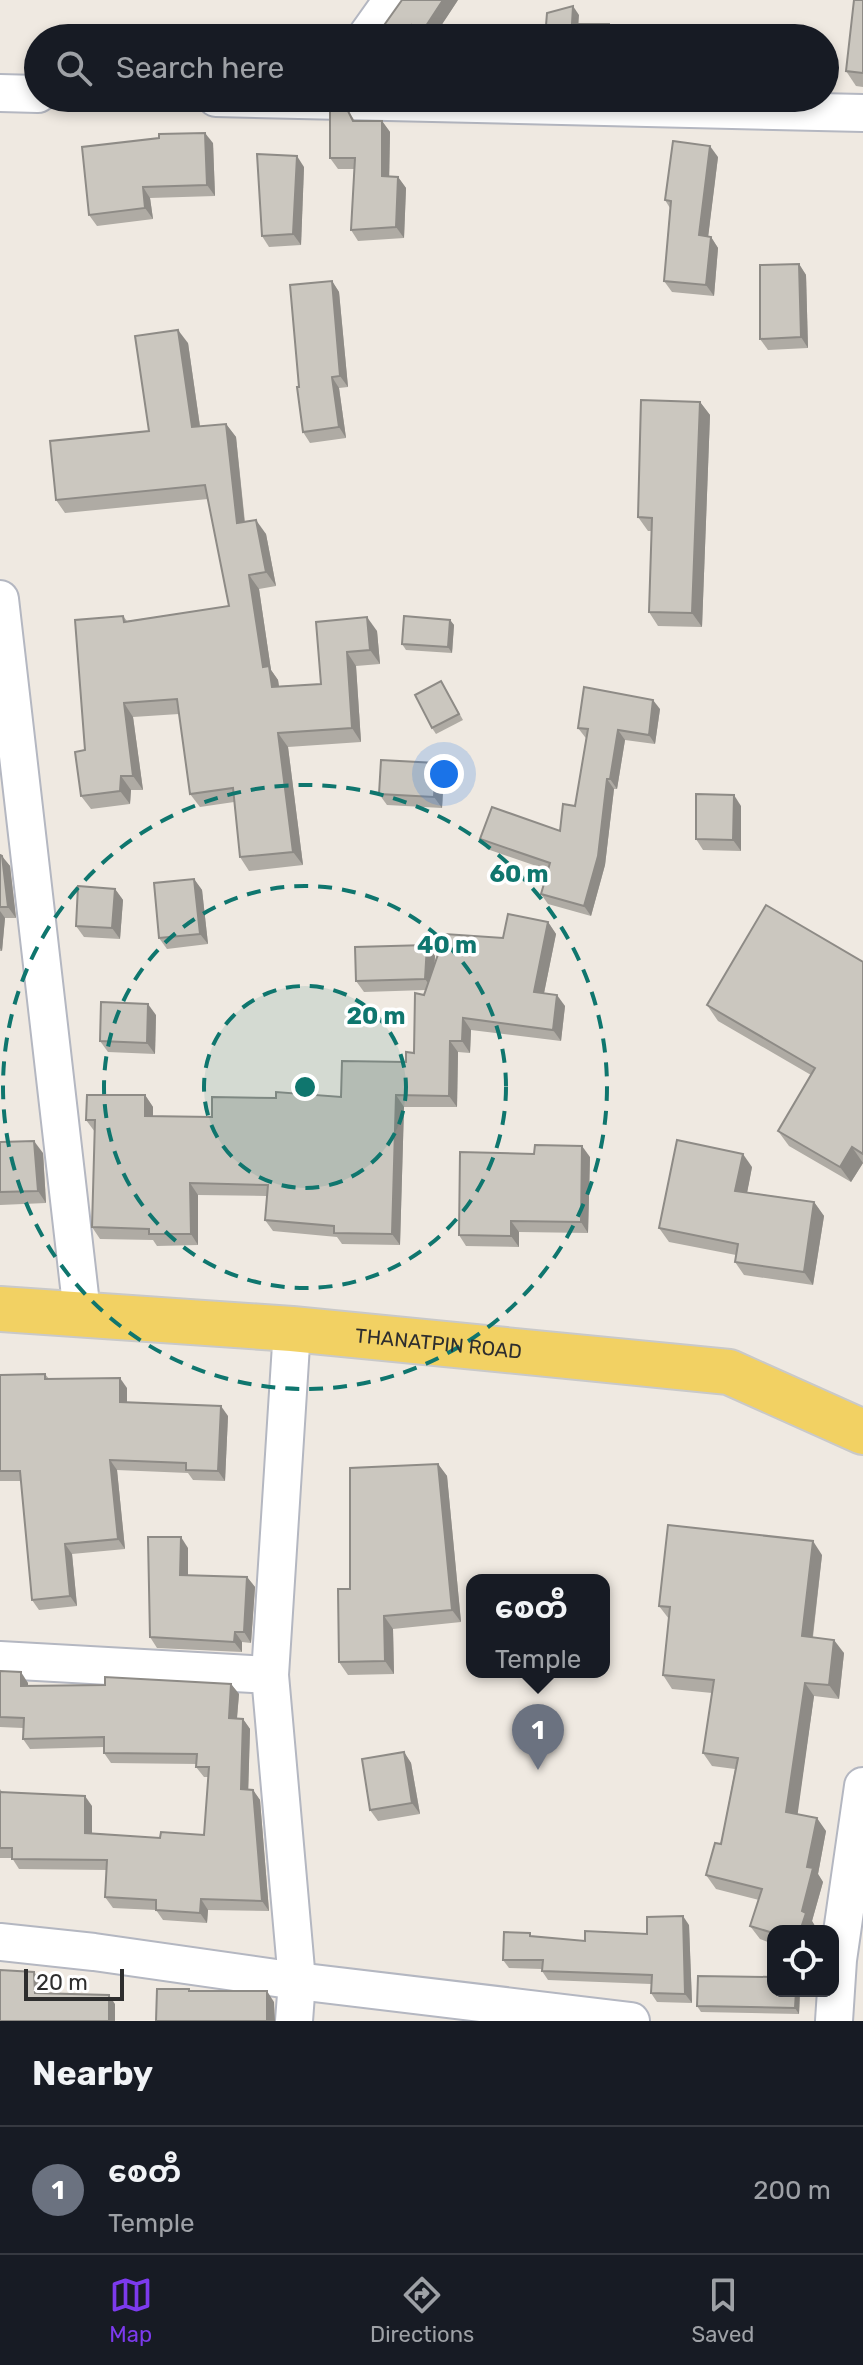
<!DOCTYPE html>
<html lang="en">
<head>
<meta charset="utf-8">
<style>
  body { margin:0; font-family:Rubik,"Noto Sans Myanmar",sans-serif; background:#20242c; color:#f1f3f6 }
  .controls { position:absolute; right:24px; bottom:24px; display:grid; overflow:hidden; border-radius:16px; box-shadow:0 4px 12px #0003 }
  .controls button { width:72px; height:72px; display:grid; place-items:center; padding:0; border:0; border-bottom:2px solid #363941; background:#171b24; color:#f1f3f6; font:40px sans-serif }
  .scale { position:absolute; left:24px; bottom:20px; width:100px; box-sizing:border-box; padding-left:8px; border:4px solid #2e2e2e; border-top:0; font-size:22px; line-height:28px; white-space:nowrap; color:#2e2e2e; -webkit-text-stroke:6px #fff; paint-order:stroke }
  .you { position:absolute; left:444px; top:774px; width:28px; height:28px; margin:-20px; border:6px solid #fff; border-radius:50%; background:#1a73e8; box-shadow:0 0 0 12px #1a73e833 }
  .badge { display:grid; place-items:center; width:52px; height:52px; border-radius:50%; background:#7c3aed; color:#fff; font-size:26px; font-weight:700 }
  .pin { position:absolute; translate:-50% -66px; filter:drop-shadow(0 2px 4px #0008) }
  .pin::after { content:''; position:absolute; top:42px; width:28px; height:24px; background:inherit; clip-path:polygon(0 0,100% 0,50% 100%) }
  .popup { position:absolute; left:466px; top:1574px; width:144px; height:104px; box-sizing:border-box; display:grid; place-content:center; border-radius:16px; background:#171b24; filter:drop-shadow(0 2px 6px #0005); font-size:26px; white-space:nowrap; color:#9ea1a6 }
  .popup b { font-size:30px; color:#f1f3f6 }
  .popup::after { content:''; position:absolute; left:50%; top:100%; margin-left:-16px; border:16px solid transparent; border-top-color:#171b24 }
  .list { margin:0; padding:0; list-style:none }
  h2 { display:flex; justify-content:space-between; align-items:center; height:104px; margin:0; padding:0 32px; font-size:34px }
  h2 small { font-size:26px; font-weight:400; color:#9ea1a6 }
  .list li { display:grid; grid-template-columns:52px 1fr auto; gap:24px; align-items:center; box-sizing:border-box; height:128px; padding:0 32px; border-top:2px solid #363941 }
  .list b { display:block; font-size:30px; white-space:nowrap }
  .list p { margin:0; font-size:26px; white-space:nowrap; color:#9ea1a6 }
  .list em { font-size:26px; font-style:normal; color:#9ea1a6 }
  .icon { flex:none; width:44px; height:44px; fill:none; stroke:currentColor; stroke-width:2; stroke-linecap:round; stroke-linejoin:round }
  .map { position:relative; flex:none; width:863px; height:2021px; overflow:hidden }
  .search { position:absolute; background:#171b24; box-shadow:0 4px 12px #0003; left:24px; right:24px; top:24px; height:88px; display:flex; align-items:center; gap:20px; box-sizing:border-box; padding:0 28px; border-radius:44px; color:#9ea1a6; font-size:30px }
  .sheet { height:232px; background:#171b24 }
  nav { display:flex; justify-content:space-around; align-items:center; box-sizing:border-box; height:112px; border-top:2px solid #363941; background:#171b24; font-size:22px; color:#9ea1a6 }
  nav a { display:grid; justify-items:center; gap:4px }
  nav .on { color:#7c3aed }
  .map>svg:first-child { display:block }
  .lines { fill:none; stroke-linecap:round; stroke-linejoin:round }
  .minor-casing { stroke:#b4b7c1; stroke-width:40 }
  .major-casing { stroke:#c9c9c9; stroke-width:48 }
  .minor { stroke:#fff; stroke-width:36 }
  .major { stroke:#f2d163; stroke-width:44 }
  .wall { fill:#afaba4 }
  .shaded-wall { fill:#8e8b86 }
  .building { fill:#cbc7bf; stroke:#8e8b86; stroke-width:2 }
  .ring { fill:none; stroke:#0f766e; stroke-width:4; stroke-dasharray:14 10 }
  .labels { text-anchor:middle; stroke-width:7; stroke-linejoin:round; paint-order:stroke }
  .street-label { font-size:20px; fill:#2e2e2e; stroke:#fff }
  .centre { fill:#0f766e; stroke:#fff; stroke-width:4 }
  .ring-label { font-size:24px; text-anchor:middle; font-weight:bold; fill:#0f766e; stroke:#fff; stroke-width:7; stroke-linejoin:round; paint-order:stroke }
</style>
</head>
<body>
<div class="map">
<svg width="863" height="2021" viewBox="0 0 863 2021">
  <rect width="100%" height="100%" fill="#efe9e1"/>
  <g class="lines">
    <g class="minor-casing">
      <g id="minor">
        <path d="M365 38 392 0"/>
        <path d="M0 93 38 94"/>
        <path d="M216 98 863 113"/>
        <path d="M0 599 82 1313"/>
        <path d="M292 1329 270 1675 297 1981 294 2021"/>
        <path d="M0 1660 270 1675"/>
        <path d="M0 1942 94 1952 297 1981 631 2021"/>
        <path d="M834 2021 838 1960 863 1786"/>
      </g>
    </g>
    <g class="major-casing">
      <g id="major">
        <path id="s1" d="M0 1309 292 1329 729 1372 863 1432"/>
      </g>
    </g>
    <use href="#minor" class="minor"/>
    <use href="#major" class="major"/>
  </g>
  <g class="wall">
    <path d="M458 0 433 38H423L419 36 418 38H375Z"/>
    <path d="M863 0V87L856 86 846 71Z"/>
    <path d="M348 111 355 121H382L390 132 389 177H398L406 188 404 238 358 241 351 230 354 169H338L330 158Z"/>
    <path d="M213 143 215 196 150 198 153 219 97 226 89 215Z"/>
    <path d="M718 157 708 236 711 237 718 248 714 296 672 292 664 281 670 208 665 200Z"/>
    <path d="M304 167 301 245 269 247 262 236Z"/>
    <path d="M799 264 806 275 808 348 768 350 760 339Z"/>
    <path d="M332 281 339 292 348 387 339 388 346 438 310 443 303 432 299 387Z"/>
    <path d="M188 343 200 426 226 424 236 437 245 522 266 534 276 586 259 589 271 670 278 680 279 686 321 684 316 622 377 631 380 664 356 666 361 742 288 747 303 865 249 871 240 857 234 802 200 807 190 794 179 714 133 717 143 790H131L130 804 91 809 81 796 85 750 123 616 127 621 229 606 208 499 65 513 56 500 149 431Z"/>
    <path d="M700 402 710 415 702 627 658 626 649 612 652 531H648L638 517Z"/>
    <path d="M450 620 454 625 452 653 406 650 402 644Z"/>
    <path d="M441 681 463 720 436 734 432 728Z"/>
    <path d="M660 709 655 744 625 740 617 789H614L605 865 591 916 548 904 541 894 548 870 487 849 480 839 560 831 575 806 586 738 585 737 578 728Z"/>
    <path d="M436 763 444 774 442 808 387 805 379 794Z"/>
    <path d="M741 806V851L703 850 696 839Z"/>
    <path d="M0 855 10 866 16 918H5L2 951H0Z"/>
    <path d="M194 879 202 890 208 944 167 949 159 938Z"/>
    <path d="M115 889 123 900 120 939 84 937 76 926Z"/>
    <path d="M548 922 556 934 544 993 565 1006 561 1041 471 1030 470 1053 458 1052 457 1107H404L400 1245 342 1244 337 1237 273 1231 265 1220 267 1196 198 1195V1245L157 1246 153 1240 100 1239 92 1227 95 1132 86 1120 145 1095 153 1107V1116L212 1117 276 1098 341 1097 406 1062 414 1053 426 990 364 992 356 981 427 945 435 956 434 966 503 938Z"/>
    <path d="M863 962V1163L851 1182 789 1146 778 1131 811 1075 718 1021 707 1005Z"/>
    <path d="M156 1015 155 1054 108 1052 100 1041Z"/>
    <path d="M0 1142 43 1153 46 1203 0 1205Z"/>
    <path d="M590 1157 588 1233 519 1232V1247L466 1246 459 1235Z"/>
    <path d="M752 1167 747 1192 814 1202 824 1216 813 1285 744 1275 735 1262 736 1255 669 1242 659 1228Z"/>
    <path d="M45 1374 49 1379 127 1388V1402L228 1416 225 1481 193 1480 188 1473 117 1470 125 1549 72 1554 77 1606 39 1610 32 1600 21 1481H0V1375Z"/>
    <path d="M438 1464 447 1476 461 1622 393 1629 394 1674 348 1675 339 1662 350 1589Z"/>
    <path d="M188 1548V1575L247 1577 255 1587 251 1643 242 1642V1652L157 1648 150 1637Z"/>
    <path d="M822 1555 813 1637 844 1653 839 1699 814 1696 797 1814 826 1831 818 1874 823 1882 812 1921 815 1926 814 1931H773V1944L760 1939 750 1926 759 1900 716 1889 706 1875 721 1844 735 1769 712 1766 703 1753 712 1693 672 1689 663 1675 669 1619 659 1606Z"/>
    <path d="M0 1671 28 1683V1686L231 1684 239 1694 237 1719H243L250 1729 248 1790H253L260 1800 269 1911 208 1910 207 1923 163 1920 156 1910 113 1908 105 1897 107 1870 19 1869 12 1858H0V1789L2 1792 92 1806V1833L160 1838 204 1835 209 1777H204L196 1767 197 1764 111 1763 104 1753V1747L30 1749 23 1739V1728L0 1727Z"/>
    <path d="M404 1752 411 1763 420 1814 378 1821 370 1810Z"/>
    <path d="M689 1925 692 2003 657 2002 651 1993V1984L548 1980 542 1971V1969L509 1968 503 1960 532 1936 585 1941 647 1934Z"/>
    <path d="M800 1991 799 2014 701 2012 697 2006Z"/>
  </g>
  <g class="shaded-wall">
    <path d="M443 0H458L433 38H426L422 32Z"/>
    <path d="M573 6 579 15 578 32 572 24Z"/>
    <path d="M609 24 615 33V38H608Z"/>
    <path d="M412 25 419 36 418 38H406Z"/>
    <path d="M382 121 390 132 389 187 382 176Z"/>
    <path d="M205 133 213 143 215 196 207 185Z"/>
    <path d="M710 146 718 157 707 246 699 235Z"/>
    <path d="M297 156 304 167 301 245 293 234Z"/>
    <path d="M398 177 406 188 404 238 396 227Z"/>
    <path d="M143 187 150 198 153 219 145 208Z"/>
    <path d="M711 237 718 248 714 296 706 285Z"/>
    <path d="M799 264 806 275 808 348 801 337Z"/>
    <path d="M332 281 339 292 348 387 340 376Z"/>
    <path d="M178 330 188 343 202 441 192 427Z"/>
    <path d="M332 377 339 388 346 438 339 427Z"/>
    <path d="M700 402 710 415 702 627 692 613Z"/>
    <path d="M226 424 236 437 246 537 237 523Z"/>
    <path d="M256 520 266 534 276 586 266 572Z"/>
    <path d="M249 575 259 589 271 670 278 680 281 701 272 687 263 667Z"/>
    <path d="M367 617 377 631 380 664 370 650Z"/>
    <path d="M450 620 454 625 452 653 448 647Z"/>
    <path d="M347 652 356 666 361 742 352 728Z"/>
    <path d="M653 700 660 709 655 744 649 735Z"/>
    <path d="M124 703 133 717 143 790 133 776Z"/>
    <path d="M618 730 625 740 617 789 610 779Z"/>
    <path d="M278 733 288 747 303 865 293 852Z"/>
    <path d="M436 763 444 774 442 808 434 797Z"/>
    <path d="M121 776 131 790 130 804 120 791Z"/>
    <path d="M607 779 614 789 605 865 591 916 584 906Z"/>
    <path d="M734 795 741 806V851L733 840Z"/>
    <path d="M2 856 10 866 16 918 8 907Z"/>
    <path d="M194 879 202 890 208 944 200 934Z"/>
    <path d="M115 889 123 900 120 939 112 928Z"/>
    <path d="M0 911 5 918 2 951 0 948Z"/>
    <path d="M548 922 556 934 542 1003 534 992Z"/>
    <path d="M427 945 435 956 433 990 425 979Z"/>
    <path d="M557 995 565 1006 561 1041 553 1030Z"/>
    <path d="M148 1004 156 1015 155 1054 147 1043Z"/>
    <path d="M463 1018 471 1030 470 1053 462 1041Z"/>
    <path d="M450 1041 458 1052 457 1107 449 1096Z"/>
    <path d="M145 1095 153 1107V1127L145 1116Z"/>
    <path d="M396 1095 404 1107 400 1245 392 1234Z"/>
    <path d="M34 1141 43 1153 46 1203 38 1191Z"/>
    <path d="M582 1146 590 1157 588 1233 581 1222Z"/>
    <path d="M852 1147 863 1163 851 1182 840 1167Z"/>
    <path d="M743 1154 752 1167 745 1204 735 1191Z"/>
    <path d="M190 1183 198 1195V1245L191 1234Z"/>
    <path d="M814 1202 824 1216 813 1285 804 1272Z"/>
    <path d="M511 1221 519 1232V1247L511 1236Z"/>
    <path d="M120 1378 127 1388V1412L120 1402Z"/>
    <path d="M221 1406 228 1416 225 1481 218 1471Z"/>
    <path d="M110 1460 117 1470 125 1549 118 1539Z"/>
    <path d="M438 1464 447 1476 461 1622 452 1610Z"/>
    <path d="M181 1537 188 1548V1585L180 1575Z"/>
    <path d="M813 1541 822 1555 811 1650 802 1636Z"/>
    <path d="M65 1544 72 1554 77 1606 70 1596Z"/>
    <path d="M247 1577 255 1587 251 1643 244 1632Z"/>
    <path d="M384 1616 393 1629 394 1674 385 1661Z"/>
    <path d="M235 1632 242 1642V1652L234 1642Z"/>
    <path d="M834 1640 844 1653 839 1699 829 1685Z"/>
    <path d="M21 1672 28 1683V1696L21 1686Z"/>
    <path d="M805 1683 814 1696 796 1826 786 1812Z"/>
    <path d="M231 1684 239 1694 236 1728 229 1718Z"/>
    <path d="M243 1719 250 1729 248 1799 241 1789Z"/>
    <path d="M404 1752 411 1763 420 1814 412 1803Z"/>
    <path d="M253 1790 260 1800 269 1911 262 1901Z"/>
    <path d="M85 1796 92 1806V1843L85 1833Z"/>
    <path d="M817 1818 826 1831 818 1874 823 1882 812 1921 815 1926 814 1931H800L807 1867Z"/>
    <path d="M201 1899 208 1910 207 1923 200 1913Z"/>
    <path d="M683 1916 689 1925 692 2003 685 1994Z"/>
    <path d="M34 1972 40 1981 41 2001 35 1993Z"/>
    <path d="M267 1991 274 2002 275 2021H267Z"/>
    <path d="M796 1991H800L799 2014 795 2008Z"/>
    <path d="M109 1995 115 2004V2021H109Z"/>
  </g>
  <g class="building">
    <path d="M402 0H443L422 32 412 25 406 38H375Z"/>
    <path d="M854 0H863V73L846 71Z"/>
    <path d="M573 6 572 24H609L608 38H545L547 13Z"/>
    <path d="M330 111H348L353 121H382V176L398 177 396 227 351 230 355 158H330Z"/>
    <path d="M205 133 207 185 143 187 145 208 89 215 82 147 159 138V134Z"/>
    <path d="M673 141 710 146 699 235 711 237 706 285 664 281 671 201 665 200Z"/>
    <path d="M257 154 297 156 293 234 262 236Z"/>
    <path d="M799 264 801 337 760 339V265Z"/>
    <path d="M332 281 340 376 332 377 339 427 303 432 297 387H299L290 285Z"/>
    <path d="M178 330 192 427 226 424 237 523 256 520 266 572 249 575 263 667 269 666 272 687 321 684 316 622 367 617 370 650 347 652 352 728 278 733 293 852 240 857 233 788 190 794 177 699 124 703 133 776H121L120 791 81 796 75 752 85 750 75 620 123 616 124 622 229 606 205 485 56 500 50 441 149 431 135 336Z"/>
    <path d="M641 400 700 402 692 613 649 612 652 518 638 517Z"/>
    <path d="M404 616 450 620 448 647 402 644Z"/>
    <path d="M441 681 459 714 432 728 415 695Z"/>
    <path d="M584 687 653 700 649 735 618 730 610 779H607L598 856 584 906 541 894 550 863 480 839 492 807 560 831 563 804 575 806 588 729 578 728Z"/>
    <path d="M381 760 436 763 434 797 379 794Z"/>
    <path d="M696 794 734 795 733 840 696 839Z"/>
    <path d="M0 855 2 856 8 907H0Z"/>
    <path d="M194 879 200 934 159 938 154 883Z"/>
    <path d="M78 886 115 889 112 928 76 926Z"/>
    <path d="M766 905 863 962V1154L852 1147 840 1167 778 1131 815 1068 707 1005Z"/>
    <path d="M508 914 548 922 534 992 557 995 553 1030 463 1018 462 1041H450L449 1096 396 1095 392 1234 334 1233V1226L265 1220 268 1185 190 1183 191 1234H149V1229L92 1227 95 1120H86L87 1095H145V1116L212 1117V1097L276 1098V1092L341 1097 342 1061 406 1062V1052L414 1053 415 993 424 995 445 934 503 938Z"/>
    <path d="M427 945 425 979 356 981 355 947Z"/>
    <path d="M101 1002 148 1004 147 1043 100 1041Z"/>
    <path d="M677 1140 743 1154 735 1191 814 1202 804 1272 735 1262 738 1244 659 1228Z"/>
    <path d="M34 1141 38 1191 0 1192V1142Z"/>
    <path d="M535 1145 582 1146 581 1222 511 1221V1236L459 1235 460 1152 534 1154Z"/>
    <path d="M45 1374V1379L120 1378V1402L221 1406 218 1471 186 1470V1463L110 1460 118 1539 65 1544 70 1596 32 1600 20 1471H0V1375Z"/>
    <path d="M438 1464 452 1610 384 1616 385 1661 339 1662 338 1589H350V1468Z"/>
    <path d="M668 1525 813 1541 802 1636 834 1640 829 1685 805 1683 786 1812 817 1818 807 1867 813 1868 802 1911 806 1913 800 1931H773V1933L750 1926 762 1889 706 1875 715 1843 721 1844 738 1758 703 1753 714 1680 663 1675 670 1607 659 1606Z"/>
    <path d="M148 1537H181L180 1575 247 1577 244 1632H235L234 1642 150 1637Z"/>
    <path d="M0 1671 21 1672V1686L105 1685V1677L231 1684 229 1718 243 1719 241 1789 253 1790 262 1901 201 1899 200 1913 156 1910V1900L105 1897 107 1860 12 1859V1848H0V1792L85 1796V1833L160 1838 161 1832 204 1835 209 1767H196L197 1754 104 1753V1737L23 1739 24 1718 0 1717Z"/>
    <path d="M404 1752 412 1803 370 1810 362 1759Z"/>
    <path d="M683 1916 685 1994 651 1993 652 1975 542 1971 543 1960H503L504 1932 530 1933V1936L585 1941V1931L647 1934V1917Z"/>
    <path d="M0 1970 34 1972 35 1993 109 1995V2021H0Z"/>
    <path d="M698 1976 773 1977V1991H796L795 2008 697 2006Z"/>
    <path d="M157 1989H189V1991H267V2021H156Z"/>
  </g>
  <circle cx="305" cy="1087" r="101" fill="#0f766e" fill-opacity=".12"/>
  <g class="ring">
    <circle cx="305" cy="1087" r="101"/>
    <circle cx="305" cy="1087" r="201"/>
    <circle cx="305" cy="1087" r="302"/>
  </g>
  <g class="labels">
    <g class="street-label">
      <text dy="7" stroke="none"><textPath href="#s1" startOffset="440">THANATPIN ROAD</textPath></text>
    </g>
  </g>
  <circle cx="305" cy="1087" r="12" class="centre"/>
  <g class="ring-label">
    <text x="519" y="882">60 m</text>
    <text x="447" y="953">40 m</text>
    <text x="376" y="1024">20 m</text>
  </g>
</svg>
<div class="controls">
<button><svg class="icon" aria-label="locate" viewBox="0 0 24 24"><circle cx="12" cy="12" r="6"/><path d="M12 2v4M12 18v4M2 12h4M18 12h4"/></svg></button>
</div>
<div class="scale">20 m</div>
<div class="you"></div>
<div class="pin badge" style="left:538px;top:1770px;background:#6b7280">1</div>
<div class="popup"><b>စေတီ</b>Temple</div>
<div class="search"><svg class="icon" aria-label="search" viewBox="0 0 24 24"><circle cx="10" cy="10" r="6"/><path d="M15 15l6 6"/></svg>Search here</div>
</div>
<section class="sheet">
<h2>Nearby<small></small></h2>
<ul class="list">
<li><span class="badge" style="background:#6b7280">1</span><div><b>စေတီ</b><p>Temple</p></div><em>200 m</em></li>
</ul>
</section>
<nav>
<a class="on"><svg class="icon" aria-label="map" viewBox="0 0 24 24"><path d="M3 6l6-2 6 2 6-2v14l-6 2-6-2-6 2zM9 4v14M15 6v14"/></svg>Map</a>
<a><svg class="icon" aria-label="directions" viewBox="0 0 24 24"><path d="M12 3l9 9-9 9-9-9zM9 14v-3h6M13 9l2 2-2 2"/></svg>Directions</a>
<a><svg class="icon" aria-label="saved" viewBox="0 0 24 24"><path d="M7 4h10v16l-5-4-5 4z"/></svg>Saved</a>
</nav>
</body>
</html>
